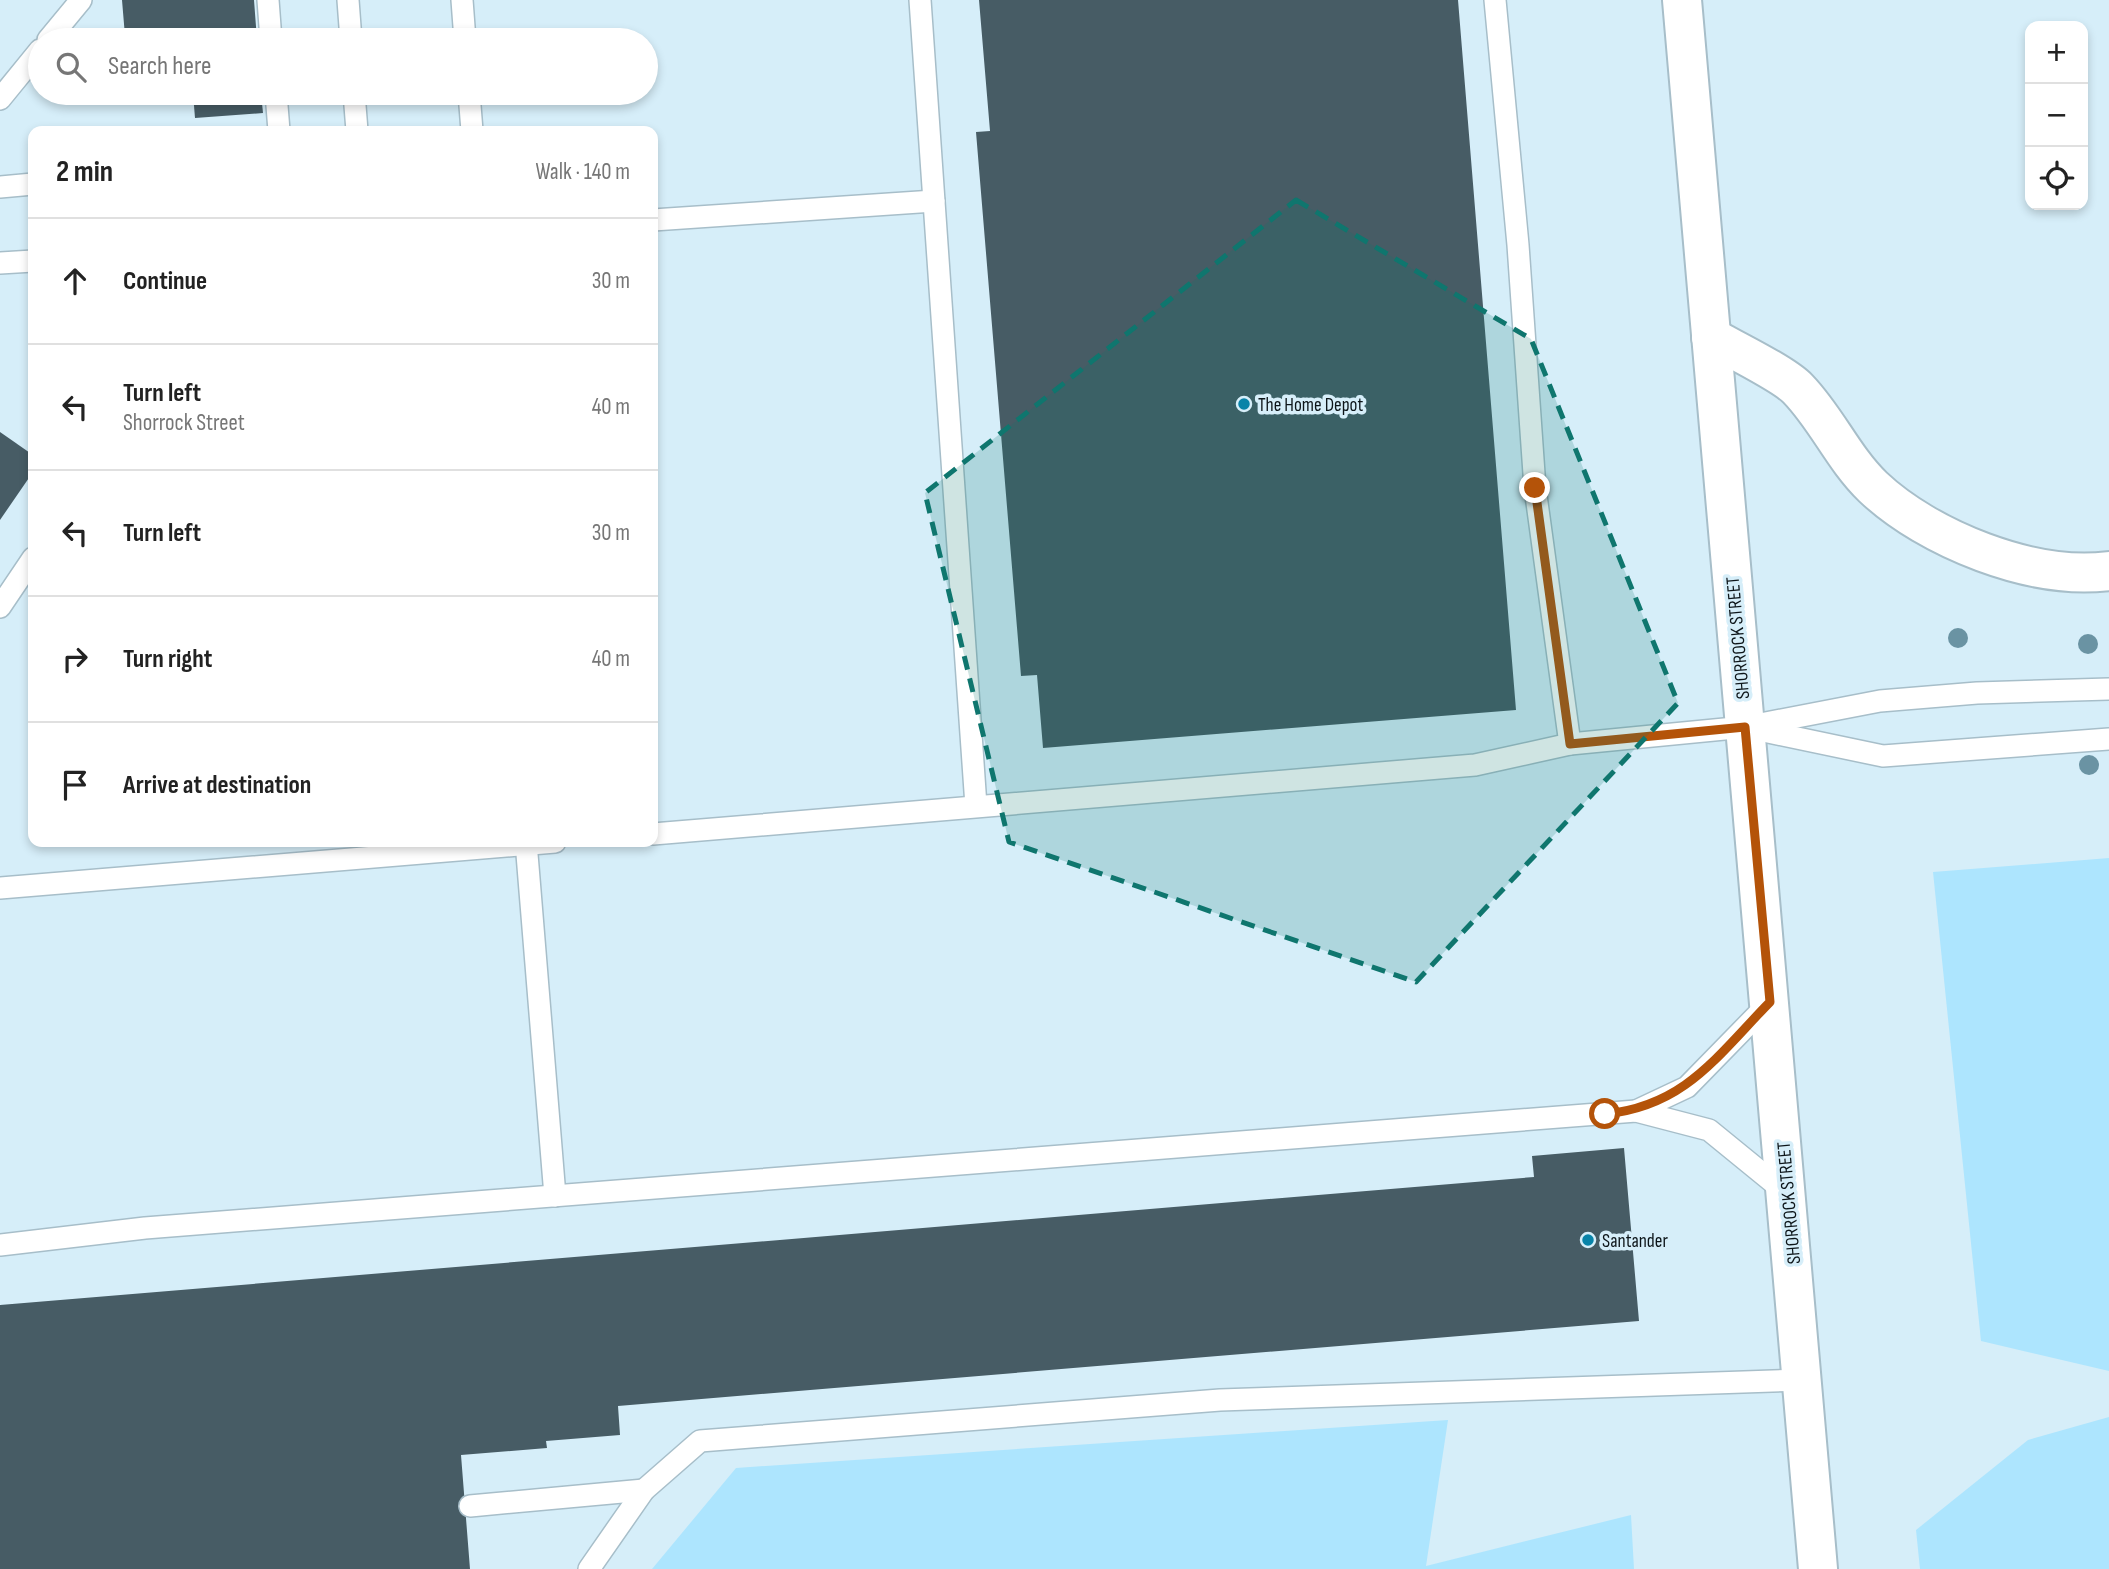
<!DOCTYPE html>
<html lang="en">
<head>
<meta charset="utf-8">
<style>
  body { margin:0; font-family:"Sofia Sans Condensed",sans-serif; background:#f2f2f2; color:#222 }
  .controls { position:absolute; right:21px; top:21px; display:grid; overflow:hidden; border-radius:14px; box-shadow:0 4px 10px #0003 }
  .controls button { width:63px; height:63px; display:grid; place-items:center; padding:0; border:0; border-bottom:2px solid #e0e0e0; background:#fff; color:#222; font:35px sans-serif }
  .stop { position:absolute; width:21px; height:21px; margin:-16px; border:5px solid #b45309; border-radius:50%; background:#fff }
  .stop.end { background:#b45309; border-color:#fff; box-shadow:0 2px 7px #0008 }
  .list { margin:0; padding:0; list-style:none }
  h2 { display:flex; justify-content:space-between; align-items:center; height:91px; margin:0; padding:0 28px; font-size:30px }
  h2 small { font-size:23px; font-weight:400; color:#767676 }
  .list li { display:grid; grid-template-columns:46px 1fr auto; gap:21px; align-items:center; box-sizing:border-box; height:126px; padding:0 28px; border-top:2px solid #e0e0e0 }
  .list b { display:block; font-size:26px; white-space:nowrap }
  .list p { margin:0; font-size:23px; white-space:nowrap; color:#767676 }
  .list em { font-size:23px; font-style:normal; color:#767676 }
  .icon { flex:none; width:38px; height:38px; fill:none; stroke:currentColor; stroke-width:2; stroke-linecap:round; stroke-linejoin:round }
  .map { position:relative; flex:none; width:2109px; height:1569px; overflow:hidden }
  .search { position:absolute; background:#fff; box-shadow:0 4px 10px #0003; left:28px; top:28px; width:630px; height:77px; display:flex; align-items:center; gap:18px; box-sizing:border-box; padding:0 24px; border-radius:38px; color:#767676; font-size:26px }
  .panel { position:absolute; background:#fff; box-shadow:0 4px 10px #0003; left:28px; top:126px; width:630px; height:721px; border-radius:14px }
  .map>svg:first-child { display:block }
  .green { fill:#ade5fe }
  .building { fill:#475c65 }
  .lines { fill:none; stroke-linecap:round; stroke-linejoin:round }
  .service-casing { stroke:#a7bec9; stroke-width:24 }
  .secondary-casing { stroke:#a7bec9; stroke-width:42 }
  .trunk-casing { stroke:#a7bec9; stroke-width:42 }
  .service { stroke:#fff; stroke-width:21 }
  .secondary { stroke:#fff; stroke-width:38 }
  .trunk { stroke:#fff; stroke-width:38 }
  .tree { fill:#6a93a3 }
  .route { stroke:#b45309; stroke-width:9 }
  .marked { fill:#0f766e; fill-opacity:0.2; stroke:#0f766e; stroke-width:5; stroke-dasharray:14 9; stroke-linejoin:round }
  .poi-dot { fill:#0883a8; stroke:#d6eef9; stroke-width:2.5 }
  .labels { text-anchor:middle; stroke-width:7; stroke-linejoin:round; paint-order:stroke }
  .poi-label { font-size:19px; fill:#0d1519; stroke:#d6eef9; text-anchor:start }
  .street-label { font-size:19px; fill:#0d1519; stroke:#d6eef9 }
</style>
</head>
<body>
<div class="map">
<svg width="2109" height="1569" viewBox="0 0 2109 1569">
  <rect width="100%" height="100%" fill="#d6eef9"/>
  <g class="green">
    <path d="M2109 858V1371L1981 1341 1933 872Z"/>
    <path d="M2109 1417V1569H1920L1916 1530 2028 1440Z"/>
    <path d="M1448 1420 1426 1566 1631 1515 1634 1569H652L736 1468Z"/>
  </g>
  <g class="building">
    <path d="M122 0H254L257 40H189L188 31 125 36Z"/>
    <path d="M979 0H1458L1516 710 1043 748 1037 675 1021 676 976 132 990 131Z"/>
    <path d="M193 93H261L263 113 195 118Z"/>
    <path d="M0 432 33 455V472L0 520Z"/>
    <path d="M1624 1148 1639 1321 618 1406 620 1435 546 1441 547 1448 461 1455 470 1569H0V1305L1534 1177 1532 1156Z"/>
  </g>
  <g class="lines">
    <g class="service-casing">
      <g id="service">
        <path d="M268 0 271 40"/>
        <path d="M348 0 351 40"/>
        <path d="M462 0 465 40"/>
        <path d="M920 0 976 806"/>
        <path d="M1495 0 1518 245 1535 488 1570 744"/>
        <path d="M48 40 81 0"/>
        <path d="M276 93 279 131"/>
        <path d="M354 93 357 131"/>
        <path d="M469 93 472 131"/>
        <path d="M0 99 40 50"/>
        <path d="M0 187 33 184"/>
        <path d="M653 220 934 201"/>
        <path d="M0 263 33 261"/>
        <path d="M0 607 33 558"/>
        <path d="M1754 729 1883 756 2109 739"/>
        <path d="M653 834 1475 765 1570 744 1745 727 1880 701 1977 693 2109 689"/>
        <path d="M526 842 555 1196"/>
        <path d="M0 888 555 842"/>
        <path d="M1636 1111 1687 1087 1770 1002"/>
        <path d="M0 1245 145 1228 1636 1111 1709 1130 1785 1192"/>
        <path d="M470 1506 644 1490"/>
        <path d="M589 1569 644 1490 700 1441 1220 1400 1803 1380"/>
      </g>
    </g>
    <g class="secondary-casing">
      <path id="secondary" d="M1682 0 1818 1569"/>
    </g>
    <g class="trunk-casing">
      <path id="trunk" d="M1711 337C1732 349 1784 374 1798 389 1827 419 1843 458 1873 487 1928 539 2033 581 2109 571"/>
    </g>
    <use href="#service" class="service"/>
    <use href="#secondary" class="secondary"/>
    <use href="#trunk" class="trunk"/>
  </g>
  <g class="tree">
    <circle cx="1958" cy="638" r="10"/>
    <circle cx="2088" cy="644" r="10"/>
    <circle cx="2089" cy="765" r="10"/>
  </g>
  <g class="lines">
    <path class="route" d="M1535 488 1570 744 1745 727 1770 1002C1717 1056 1685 1106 1605 1114"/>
  </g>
  <path class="marked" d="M1296 200 1531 339 1678 703 1416 982 1009 842 925 493Z"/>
  <g class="poi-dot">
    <circle cx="1244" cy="404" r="7"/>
    <circle cx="1588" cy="1240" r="7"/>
  </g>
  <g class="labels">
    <g class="poi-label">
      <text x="1258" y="411">The Home Depot</text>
      <text x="1602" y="1247">Santander</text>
    </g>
    <g class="street-label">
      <text transform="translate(1737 638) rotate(-95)" y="7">SHORROCK STREET</text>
      <text transform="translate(1788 1203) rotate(-95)" y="7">SHORROCK STREET</text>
    </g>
  </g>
</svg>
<div class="controls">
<button>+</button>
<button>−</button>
<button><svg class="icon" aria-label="locate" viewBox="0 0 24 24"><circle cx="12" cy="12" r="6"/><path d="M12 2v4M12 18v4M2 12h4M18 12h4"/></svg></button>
</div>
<div class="stop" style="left:1605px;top:1114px"></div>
<div class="stop end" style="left:1535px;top:488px"></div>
<div class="search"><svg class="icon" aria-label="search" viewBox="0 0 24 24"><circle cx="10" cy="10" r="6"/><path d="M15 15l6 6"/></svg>Search here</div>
<section class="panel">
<h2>2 min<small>Walk · 140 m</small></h2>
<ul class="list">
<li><svg class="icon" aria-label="ahead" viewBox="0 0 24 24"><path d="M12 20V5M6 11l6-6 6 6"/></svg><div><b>Continue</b></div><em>30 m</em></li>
<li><svg class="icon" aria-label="left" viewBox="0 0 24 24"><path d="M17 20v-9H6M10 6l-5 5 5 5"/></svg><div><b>Turn left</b><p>Shorrock Street</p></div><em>40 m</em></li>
<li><svg class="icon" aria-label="left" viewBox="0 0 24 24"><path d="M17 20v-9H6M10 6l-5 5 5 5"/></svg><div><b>Turn left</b></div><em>30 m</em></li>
<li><svg class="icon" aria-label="right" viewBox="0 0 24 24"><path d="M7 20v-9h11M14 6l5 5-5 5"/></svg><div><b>Turn right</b></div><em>40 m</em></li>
<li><svg class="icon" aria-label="arrive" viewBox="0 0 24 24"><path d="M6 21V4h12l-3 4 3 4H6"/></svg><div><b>Arrive at destination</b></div></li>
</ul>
</section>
</div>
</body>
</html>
